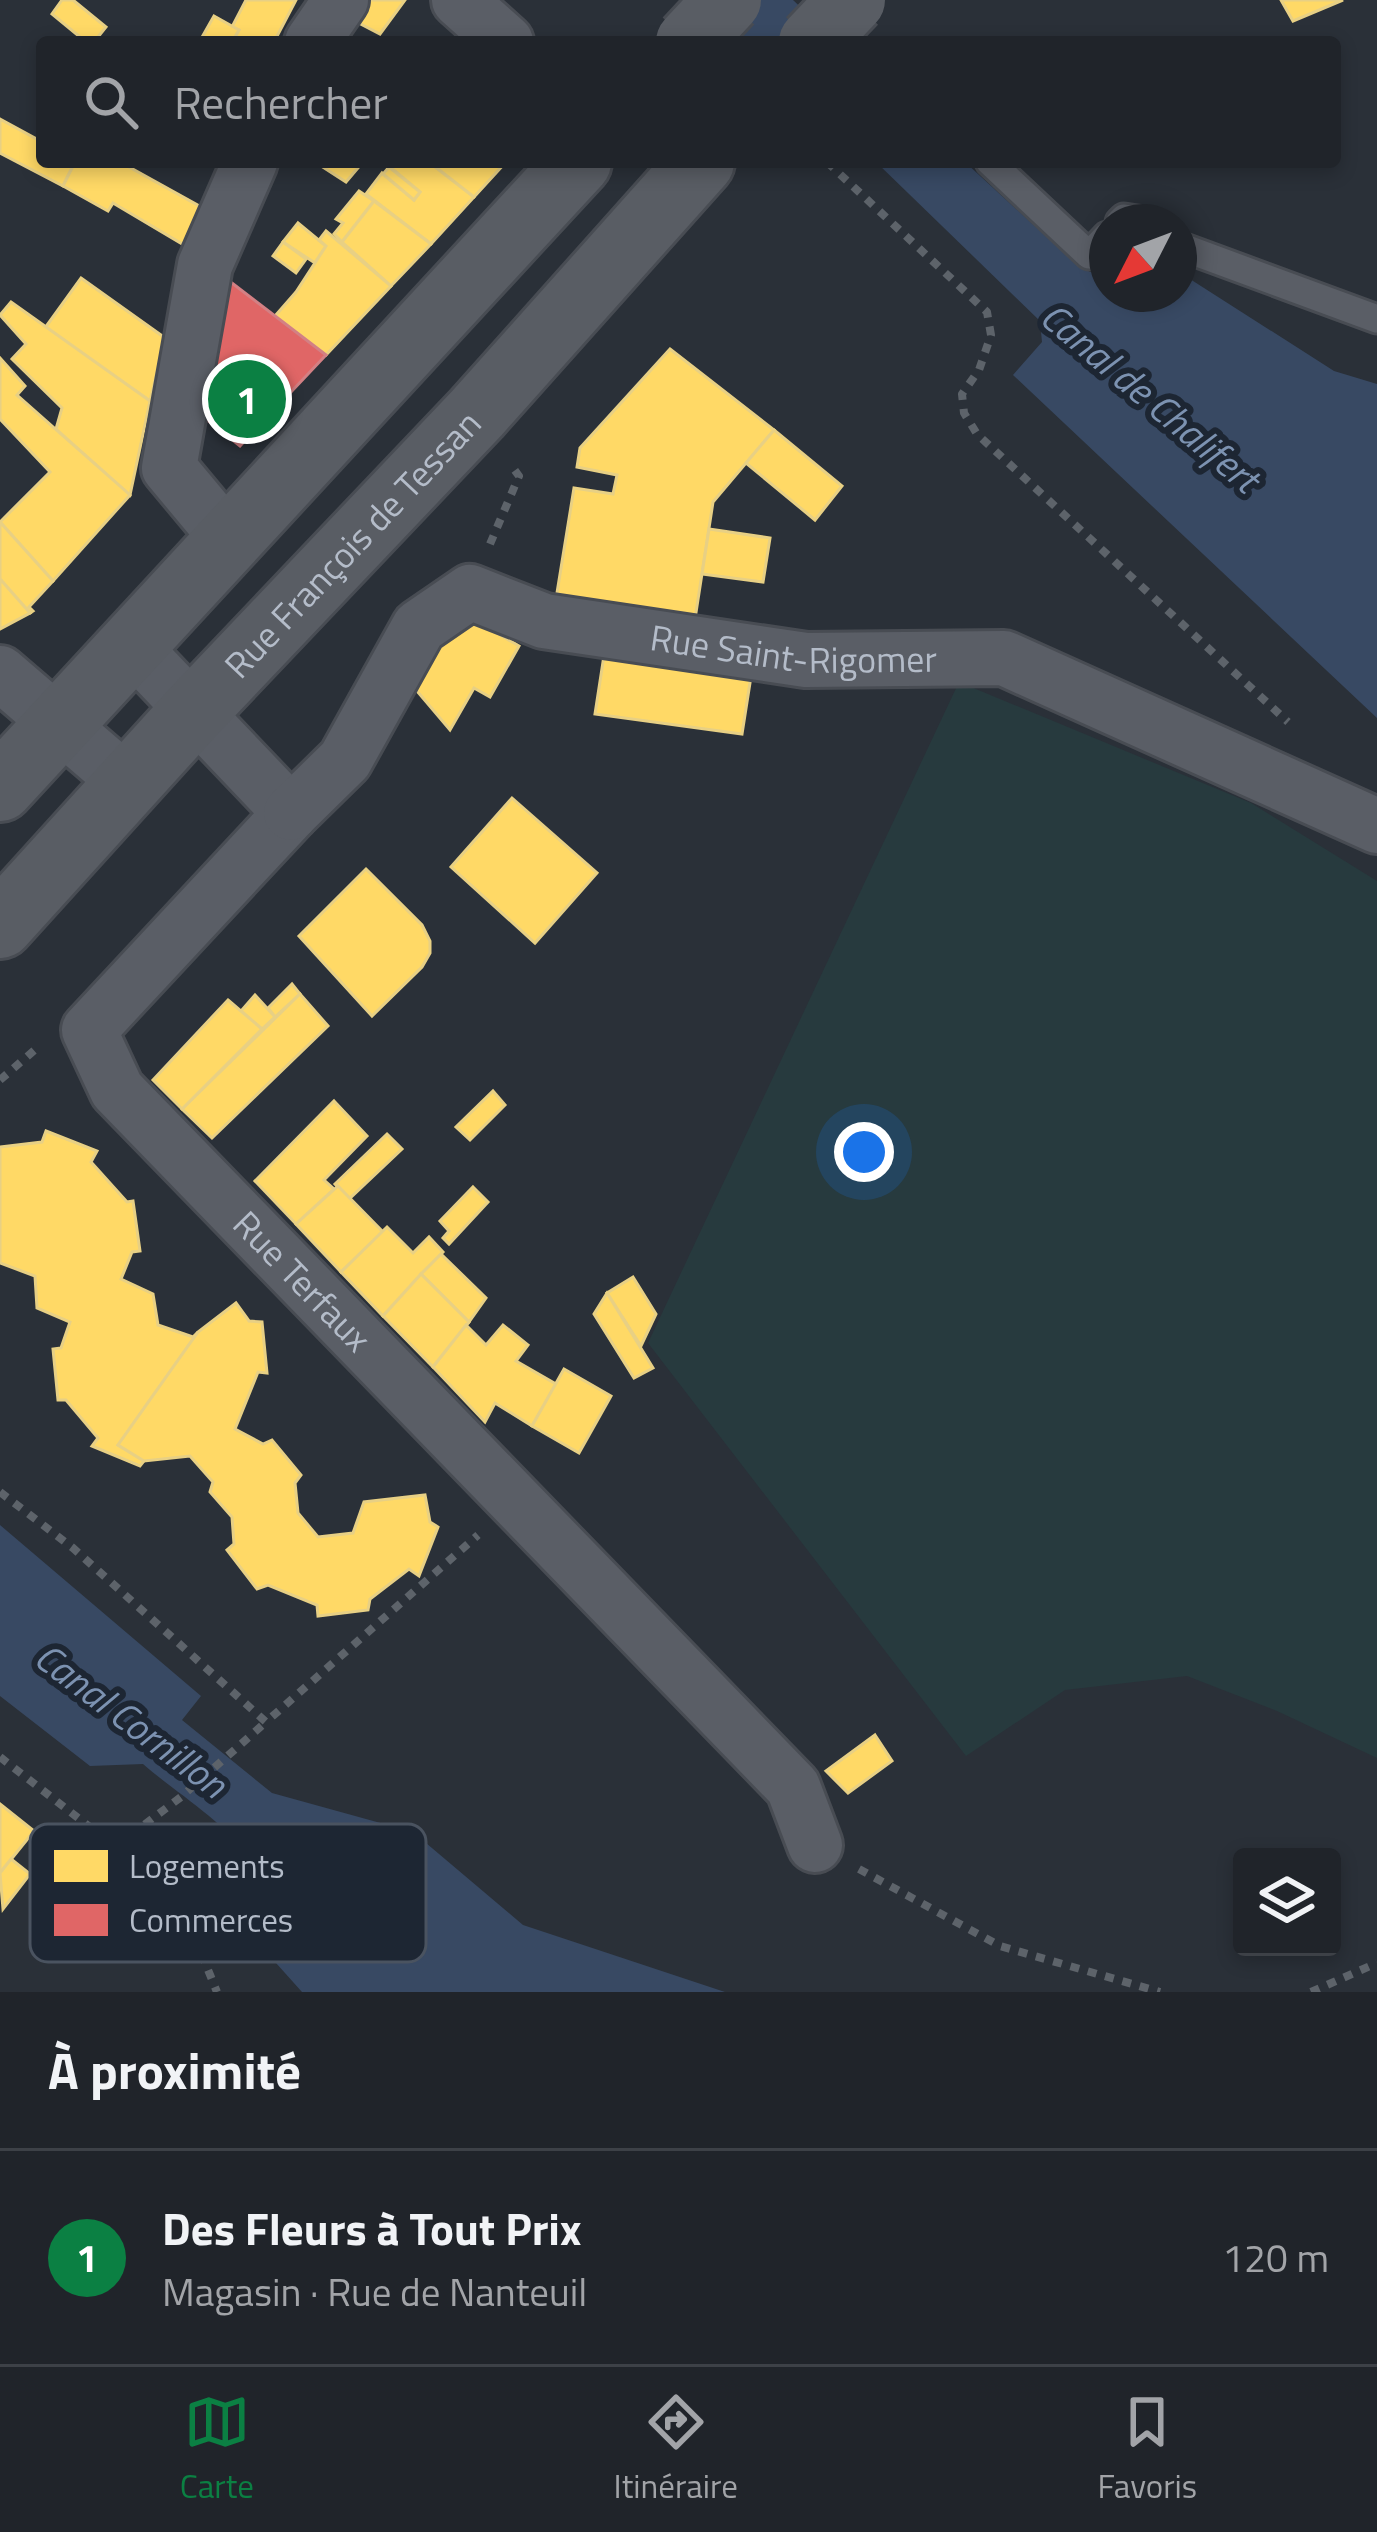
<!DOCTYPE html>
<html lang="fr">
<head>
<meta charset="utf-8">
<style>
  body { margin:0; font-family:"Titillium Web",sans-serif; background:#282c32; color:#f1f3f6 }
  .controls { position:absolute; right:36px; bottom:36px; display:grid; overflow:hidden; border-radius:12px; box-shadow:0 6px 18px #0003 }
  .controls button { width:108px; height:108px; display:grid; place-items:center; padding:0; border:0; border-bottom:3px solid #3d4147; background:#20242a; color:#f1f3f6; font:60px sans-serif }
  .compass { position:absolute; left:1089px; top:204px; width:108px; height:108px; border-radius:50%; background:#20242a; box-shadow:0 6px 18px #0003; rotate:228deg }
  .you { position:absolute; left:864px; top:1152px; width:42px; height:42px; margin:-30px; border:9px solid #fff; border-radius:50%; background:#1a73e8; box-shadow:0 0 0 18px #1a73e833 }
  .badge { display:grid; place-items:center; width:78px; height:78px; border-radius:50%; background:#0b8043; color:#fff; font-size:39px; font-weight:700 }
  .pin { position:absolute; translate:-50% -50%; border:6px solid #fff; box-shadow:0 3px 12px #0006 }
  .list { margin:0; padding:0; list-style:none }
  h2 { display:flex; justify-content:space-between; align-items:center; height:156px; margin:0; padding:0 48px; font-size:51px }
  h2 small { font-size:39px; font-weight:400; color:#a2a4a8 }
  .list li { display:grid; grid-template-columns:78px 1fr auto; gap:36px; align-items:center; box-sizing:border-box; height:216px; padding:0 48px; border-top:3px solid #3d4147 }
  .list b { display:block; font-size:45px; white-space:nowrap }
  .list p { margin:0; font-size:39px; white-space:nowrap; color:#a2a4a8 }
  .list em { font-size:39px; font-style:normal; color:#a2a4a8 }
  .icon { flex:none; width:66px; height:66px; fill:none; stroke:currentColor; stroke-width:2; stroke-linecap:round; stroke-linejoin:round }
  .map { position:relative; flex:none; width:1377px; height:1992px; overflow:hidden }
  .search { position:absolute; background:#20242a; box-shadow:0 6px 18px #0003; left:36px; right:36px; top:36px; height:132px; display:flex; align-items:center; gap:30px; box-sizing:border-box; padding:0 42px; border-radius:12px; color:#a2a4a8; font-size:45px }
  .sheet { height:372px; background:#20242a }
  nav { display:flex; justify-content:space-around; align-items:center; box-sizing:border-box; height:168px; border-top:3px solid #3d4147; background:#20242a; font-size:33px; color:#a2a4a8 }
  nav a { display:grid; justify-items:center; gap:6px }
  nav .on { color:#0b8043 }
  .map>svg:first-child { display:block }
  .green { fill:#273a3e }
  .water { fill:#384963 }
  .homes { fill:#ffd966; stroke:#e8d084; stroke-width:3 }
  .shops { fill:#e06666; stroke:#d38084; stroke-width:3 }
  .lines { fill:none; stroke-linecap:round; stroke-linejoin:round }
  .service-casing { stroke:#484c53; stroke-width:33 }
  .minor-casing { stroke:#484c53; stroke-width:60 }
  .secondary-casing { stroke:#484c53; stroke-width:72 }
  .path { stroke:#5d636a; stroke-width:8; stroke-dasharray:9 9; stroke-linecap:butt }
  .service { stroke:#5a5e66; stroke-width:27 }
  .minor { stroke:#5a5e66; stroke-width:54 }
  .secondary { stroke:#595d64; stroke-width:66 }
  .secondary-bridge-casing { stroke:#484c53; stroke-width:72; stroke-linecap:butt }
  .secondary-bridge { stroke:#595d64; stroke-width:66 }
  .labels { text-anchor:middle; stroke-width:12; stroke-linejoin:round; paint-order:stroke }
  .street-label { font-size:36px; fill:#b4bcc9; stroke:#1d2633 }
  .water-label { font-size:39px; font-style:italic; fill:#7c92b1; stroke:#1d2633 }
  .key { fill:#1d2633; stroke:#4a5360; stroke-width:3 }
  .key-label { font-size:33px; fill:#b4bcc9 }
</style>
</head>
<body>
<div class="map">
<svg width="1377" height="1992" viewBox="0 0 1377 1992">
  <rect width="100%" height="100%" fill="#2a3038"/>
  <path class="green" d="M959 682 1251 803 1377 881V1758L1277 1711 1187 1676 1065 1690 966 1756 648 1343Z"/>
  <g class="water">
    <path d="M704 0H793L837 42H748Z"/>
    <path d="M876 162H965L1075 263 1090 272 1107 269V294H1179V272L1334 371 1377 384V718L1013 375 1042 342 1040 321Z"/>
    <path d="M0 1525 201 1696 182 1720 272 1793 413 1832 523 1925 725 1992H302L276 1963 231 1887 245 1854C229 1825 171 1789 143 1764L90 1766 0 1696Z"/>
  </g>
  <g class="homes">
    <path d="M62 0H73L106 27 94 42H86L52 14Z"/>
    <path d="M246 0H296L274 42H232L239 30 232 27Z"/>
    <path d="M367 0H405L380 34 353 20Z"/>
    <path d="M1281 0H1343L1293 21Z"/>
    <path d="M214 16 239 30 232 42 201 39Z"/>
    <path d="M0 119 42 142V162H75L63 186 0 153Z"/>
    <path d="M75 162H120L201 207 184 245 113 203 108 211 63 186Z"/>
    <path d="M315 162H363L346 182Z"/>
    <path d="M384 162H429L474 197 431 244 366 194 382 173 414 200 420 192Z"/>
    <path d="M429 162H506L474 197Z"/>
    <path d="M389 167 420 192 414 200 383 174Z"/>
    <path d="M359 191 374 201 342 242 334 234 343 223 336 219Z"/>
    <path d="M374 201 431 244 391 286 342 242Z"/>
    <path d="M298 223 326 246 315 263 283 242Z"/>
    <path d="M326 231 391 286 326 355 275 316 296 292 326 246 319 240Z"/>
    <path d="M283 242 306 259 296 273 273 256Z"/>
    <path d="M81 278 165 338 150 401 45 328Z"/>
    <path d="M11 302 150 401 130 495 56 429 62 408 12 359 26 344 0 315Z"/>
    <path d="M670 349 774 430 713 502 695 619 556 599 574 488 613 494 617 475 577 467 580 448Z"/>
    <path d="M0 358 25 386 17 395 130 495 53 581 0 522 50 472 0 419Z"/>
    <path d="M774 430 842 486 815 520 746 463Z"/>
    <path d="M0 522 53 581 29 607 33 611 30 613 0 579Z"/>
    <path d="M709 529 770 538 763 582 702 574Z"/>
    <path d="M0 579 30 613 0 629Z"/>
    <path d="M461 612 519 646 490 697 474 688 450 730 411 684Z"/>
    <path d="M605 649 752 670 742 734 595 714Z"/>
    <path d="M512 798 597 873 535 943 451 867Z"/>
    <path d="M366 869 422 925 430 941V953L422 967 372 1016 299 936Z"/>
    <path d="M292 984 300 994 275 1017 268 1008Z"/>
    <path d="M300 994 328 1026 212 1138 182 1109Z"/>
    <path d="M255 995 275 1017 262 1029 241 1011Z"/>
    <path d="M228 1000 262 1029 182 1109 153 1080Z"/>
    <path d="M493 1091 505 1105 470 1140 456 1127Z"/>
    <path d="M334 1101 367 1136 324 1180 334 1189 296 1224 255 1181Z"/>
    <path d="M46 1131 97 1151 91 1162 127 1202 133 1201 140 1251 132 1252 121 1279 153 1294 158 1325 193 1337 198 1332 118 1445 144 1461 140 1466 92 1446 98 1438 66 1400H58L53 1349 61 1348 70 1322 37 1308 35 1276 0 1263V1147L42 1142Z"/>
    <path d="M387 1134 402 1149 349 1199 335 1184Z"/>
    <path d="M338 1186 383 1232 341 1272 296 1224Z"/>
    <path d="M473 1187 488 1202 449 1244 443 1238 449 1231 440 1221Z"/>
    <path d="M387 1227 413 1253 429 1237 443 1252 383 1316 341 1272Z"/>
    <path d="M441 1254 486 1298 469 1322 421 1274Z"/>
    <path d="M421 1274 469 1322 433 1367 383 1316Z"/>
    <path d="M633 1277 656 1314 641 1346 607 1293Z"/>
    <path d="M607 1293 653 1368 634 1378 594 1314Z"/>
    <path d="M236 1303 249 1321 262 1322 267 1373 258 1372 235 1429 263 1444 272 1440 301 1475 295 1483 298 1513 318 1537 353 1533 364 1502 425 1495 430 1522 438 1527 419 1576 409 1569 370 1599 368 1610 318 1616 317 1605 268 1585 257 1589 227 1550 234 1544 232 1517 210 1492 213 1482 190 1456 144 1461 118 1445 198 1332Z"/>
    <path d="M466 1325 486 1345 503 1325 528 1345 516 1361 556 1384 532 1426 495 1403 485 1422 433 1367Z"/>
    <path d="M564 1369 611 1396 579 1453 532 1426Z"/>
    <path d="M875 1735 892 1761 848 1793 826 1771Z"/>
    <path d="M0 1804 34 1831 0 1873Z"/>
    <path d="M11 1859 30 1874 3 1909 0 1873Z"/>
  </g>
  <path class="shops" d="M228 280 326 355 240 446 197 412Z"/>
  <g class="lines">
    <g class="service-casing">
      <g id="service">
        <path d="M990 162 1089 255 1107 236"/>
        <path d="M1120 222 1124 218 1150 222"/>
        <path d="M1179 246 1377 319"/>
      </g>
    </g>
    <g class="minor-casing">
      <g id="minor">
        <path d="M459 0 506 42"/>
        <path d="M312 42 341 0"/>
        <path d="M229 540 169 468 205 265 250 162"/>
        <path id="s1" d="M131 645 291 813 89 1030 117 1090 793 1787 815 1845"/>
        <path d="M0 673 129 784"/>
        <path id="s2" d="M291 813 345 760 419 627 470 592 544 621 806 660 1004 658 1377 826"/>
      </g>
    </g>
    <g class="secondary-casing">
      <g id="secondary">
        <path d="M0 788 578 162"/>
        <path id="s3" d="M0 925 194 711 477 413 701 162"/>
      </g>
    </g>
    <g class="path">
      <path d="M827 162 987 312 991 335 979 370 962 394 964 413 977 434 1288 722"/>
      <path d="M490 544 519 476 511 465"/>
      <path d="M0 1080 37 1048"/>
      <path d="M0 1492 73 1548 266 1722 478 1535"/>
      <path d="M0 1757 178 1896 217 1992"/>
      <path d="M116 1846 181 1797 266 1722"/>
      <path d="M859 1869 1000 1946 1160 1992"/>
      <path d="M1311 1992 1377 1963"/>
    </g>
    <use href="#service" class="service"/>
    <use href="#minor" class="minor"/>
    <use href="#secondary" class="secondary"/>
    <g class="secondary-bridge-casing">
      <g id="secondary-bridge">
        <path d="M689 42 728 0"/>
        <path d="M812 42 852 0"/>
      </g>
    </g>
    <use href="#secondary-bridge" class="secondary-bridge"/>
  </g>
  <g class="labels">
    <g class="street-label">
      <text dy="13" stroke="none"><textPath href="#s3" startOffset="519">Rue François de Tessan</textPath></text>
      <text dy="13" stroke="none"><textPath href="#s2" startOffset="621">Rue Saint-Rigomer</textPath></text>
      <text dy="13" stroke="none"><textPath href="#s1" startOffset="861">Rue Terfaux</textPath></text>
    </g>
    <g class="water-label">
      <text transform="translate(1150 397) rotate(40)" y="14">Canal de Chalifert</text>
      <text transform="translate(131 1720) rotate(37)" y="14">Canal Cornillon</text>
    </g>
  </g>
  <rect x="30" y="1824" width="396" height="138" rx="18" class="key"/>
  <rect x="54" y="1850" width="54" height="32" fill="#ffd966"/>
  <rect x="54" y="1904" width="54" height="32" fill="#e06666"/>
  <g class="key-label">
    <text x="129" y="1878">Logements</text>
    <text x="129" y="1932">Commerces</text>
  </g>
</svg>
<div class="controls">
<button><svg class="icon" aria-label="layers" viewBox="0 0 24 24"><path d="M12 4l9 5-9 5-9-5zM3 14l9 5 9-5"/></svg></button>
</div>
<svg class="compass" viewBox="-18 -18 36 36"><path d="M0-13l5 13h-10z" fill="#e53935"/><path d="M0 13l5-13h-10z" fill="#a2a4a8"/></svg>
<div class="you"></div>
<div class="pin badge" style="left:247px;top:399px">1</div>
<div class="search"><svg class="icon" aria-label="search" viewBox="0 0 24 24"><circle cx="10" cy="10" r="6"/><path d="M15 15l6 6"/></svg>Rechercher</div>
</div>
<section class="sheet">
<h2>À proximité<small></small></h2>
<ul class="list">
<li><span class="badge">1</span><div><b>Des Fleurs à Tout Prix</b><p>Magasin · Rue de Nanteuil</p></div><em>120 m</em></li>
</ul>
</section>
<nav>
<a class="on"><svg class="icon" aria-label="map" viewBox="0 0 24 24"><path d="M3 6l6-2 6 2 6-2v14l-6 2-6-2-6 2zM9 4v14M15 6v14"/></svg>Carte</a>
<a><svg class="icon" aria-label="directions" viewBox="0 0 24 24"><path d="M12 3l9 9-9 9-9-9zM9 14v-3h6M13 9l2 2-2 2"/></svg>Itinéraire</a>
<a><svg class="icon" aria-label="saved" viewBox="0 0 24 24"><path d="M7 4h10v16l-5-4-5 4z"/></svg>Favoris</a>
</nav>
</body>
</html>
